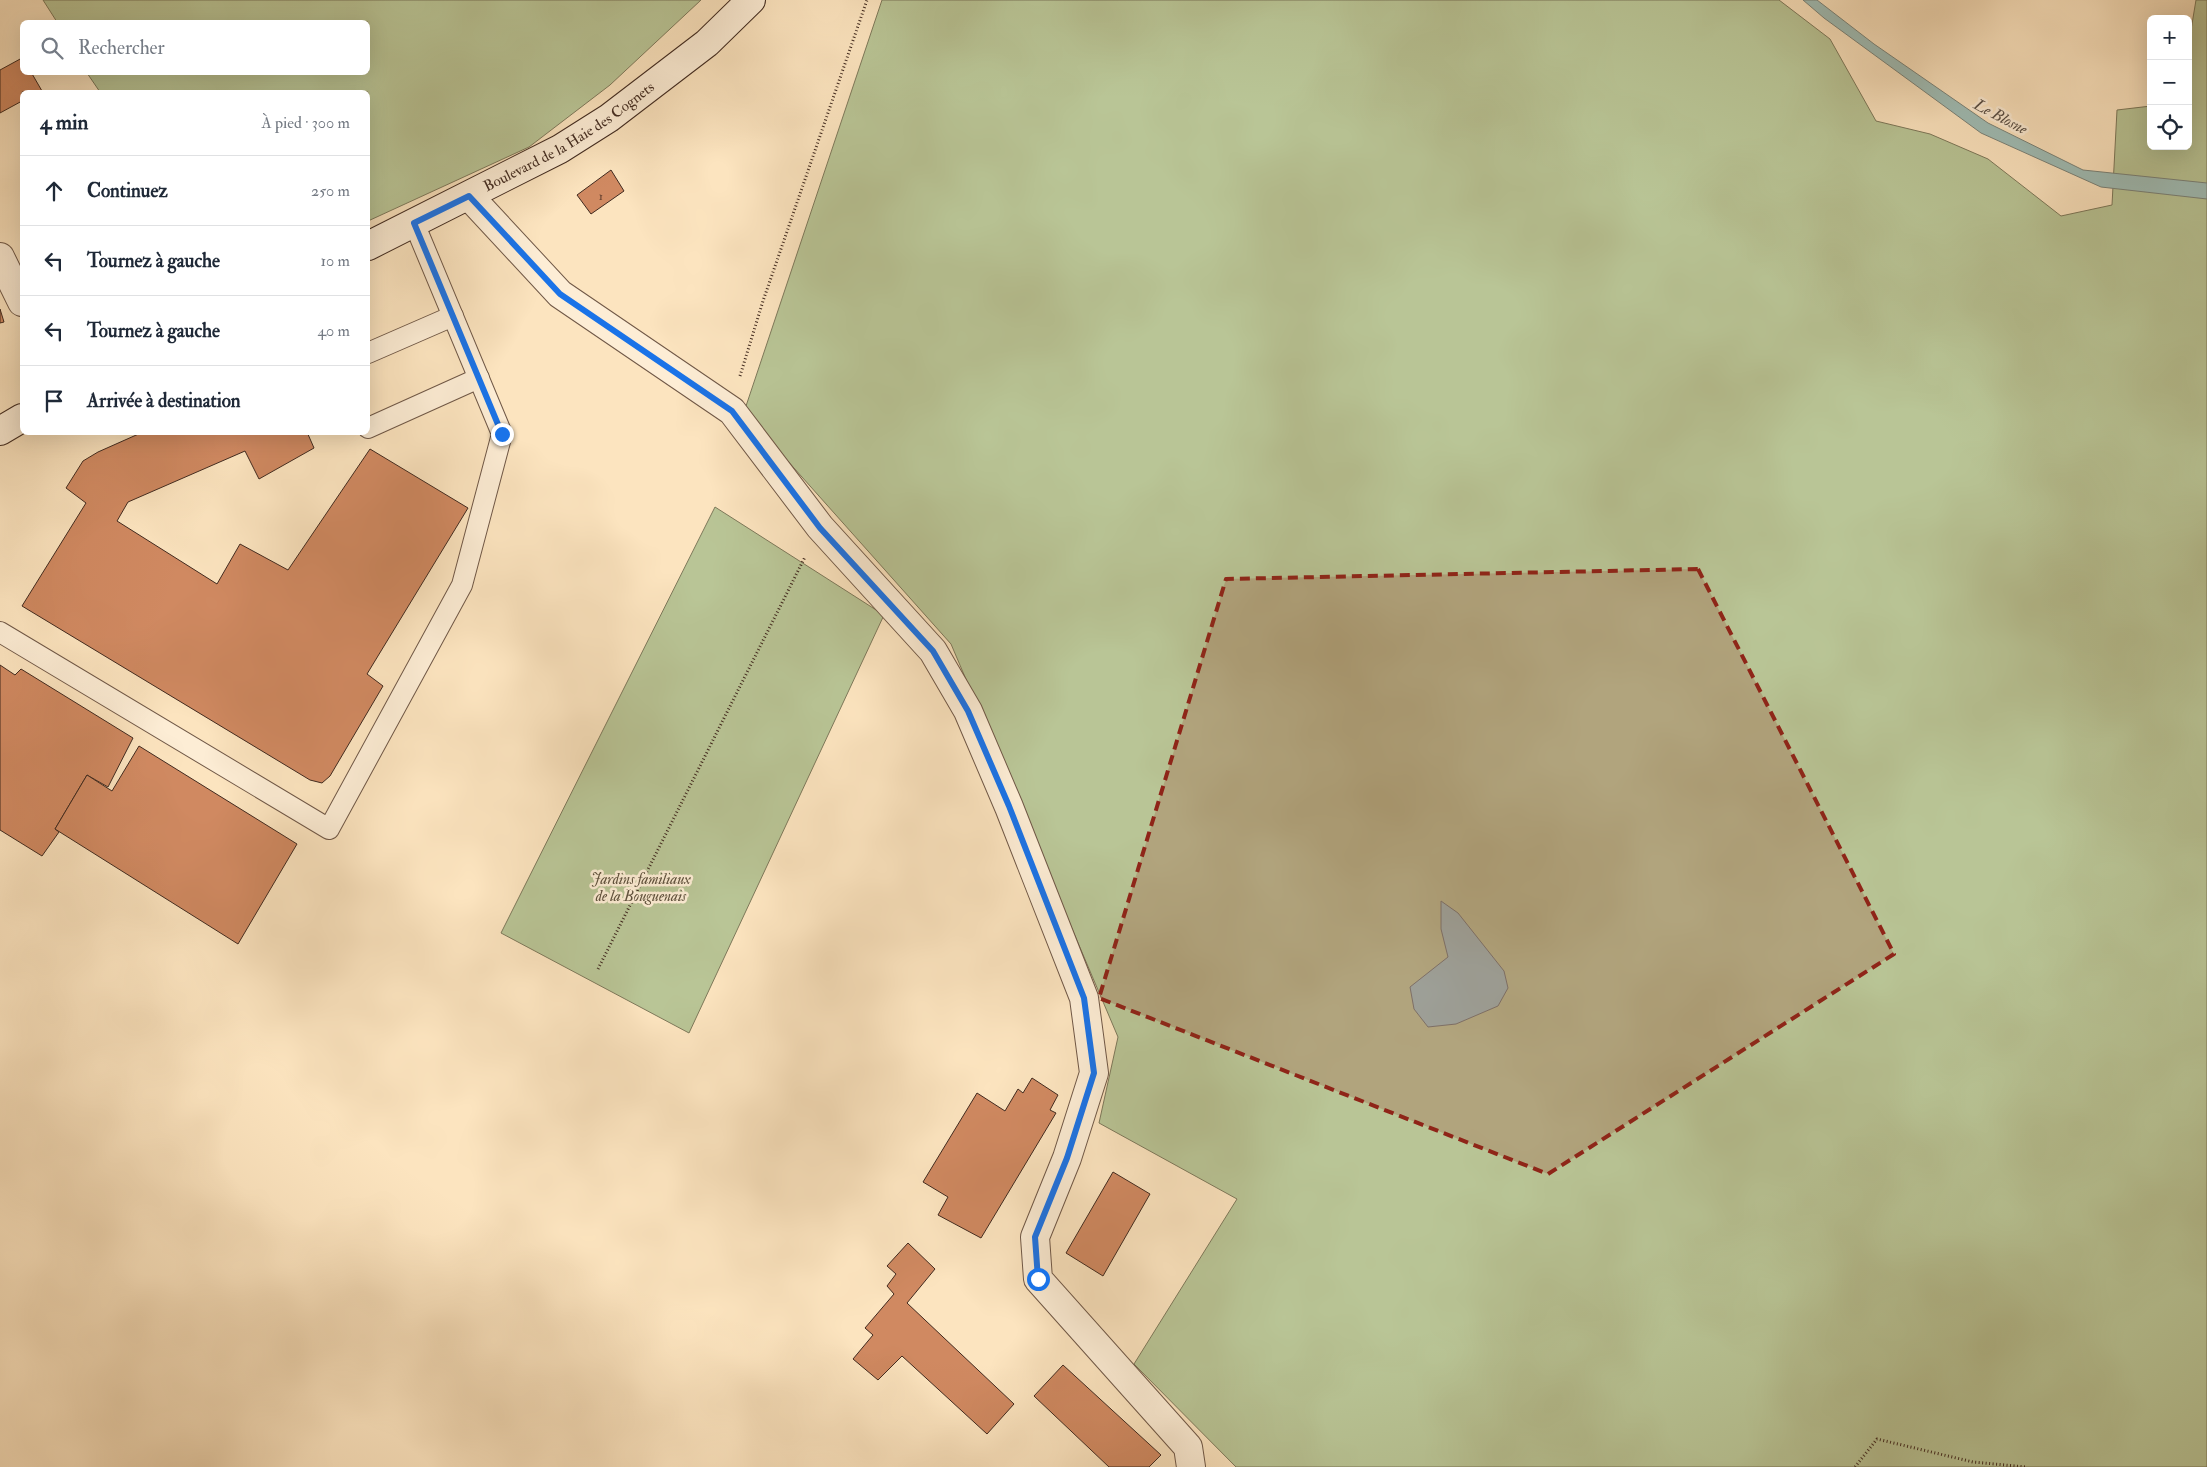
<!DOCTYPE html>
<html lang="fr">
<head>
<meta charset="utf-8">
<style>
  body { margin:0; font-family:"IM FELL Double Pica",serif; background:#f6f6f7; color:#1f2937 }
  .controls { position:absolute; right:15px; top:15px; display:grid; overflow:hidden; border-radius:8px; box-shadow:0 5px 20px #0002 }
  .controls button { width:45px; height:45px; display:grid; place-items:center; padding:0; border:0; border-bottom:1px solid #e0e1e3; background:#fff; color:#1f2937; font:25px sans-serif }
  .stop { position:absolute; width:15px; height:15px; margin:-11px; border:4px solid #1a73e8; border-radius:50%; background:#fff }
  .stop.end { background:#1a73e8; border-color:#fff; box-shadow:0 1px 5px #0008 }
  .list { margin:0; padding:0; list-style:none }
  h2 { display:flex; justify-content:space-between; align-items:center; height:65px; margin:0; padding:0 20px; font-size:21px }
  h2 small { font-size:16px; font-weight:400; color:#747a83 }
  .list li { display:grid; grid-template-columns:32px 1fr auto; gap:15px; align-items:center; box-sizing:border-box; height:70px; padding:0 20px; border-top:1px solid #e0e1e3 }
  .list b { display:block; font-size:19px; white-space:nowrap }
  .list em { font-size:16px; font-style:normal; color:#747a83 }
  .icon { flex:none; width:28px; height:28px; fill:none; stroke:currentColor; stroke-width:2; stroke-linecap:round; stroke-linejoin:round }
  .map { position:relative; flex:none; width:2207px; height:1467px; overflow:hidden }
  .search { position:absolute; background:#fff; box-shadow:0 5px 20px #0002; left:20px; top:20px; width:350px; height:55px; display:flex; align-items:center; gap:12px; box-sizing:border-box; padding:0 18px; border-radius:8px; color:#747a83; font-size:19px }
  .panel { position:absolute; background:#fff; box-shadow:0 5px 20px #0002; left:20px; top:90px; width:350px; height:345px; border-radius:8px }
  .map>svg:first-child { display:block }
  .green { fill:#b9c596; stroke:#7d785a }
  .water { fill:#a0beb7; stroke:#7a837a }
  .building { fill:#d08961; stroke:#412a1f }
  .lines { fill:none; stroke-linecap:round; stroke-linejoin:round }
  .service-casing { stroke:#705847; stroke-width:22 }
  .minor-casing { stroke:#705847; stroke-width:30 }
  .secondary-casing { stroke:#412a1f; stroke-width:30 }
  .path { stroke:#412a1f; stroke-width:3; stroke-dasharray:1 2.5; stroke-linecap:butt }
  .service { stroke:#fdedd5; stroke-width:20 }
  .minor { stroke:#fdedd5; stroke-width:28 }
  .secondary { stroke:#fdedd5; stroke-width:28 }
  .route { stroke:#1a73e8; stroke-width:6 }
  .marked { fill:#8f2418; fill-opacity:0.2; stroke:#8f2418; stroke-width:4; stroke-dasharray:10 6; stroke-linejoin:round }
  .labels { text-anchor:middle; stroke-width:5; stroke-linejoin:round; paint-order:stroke }
  .number-label { font-size:12px; fill:#654230 }
  .street-label { font-size:15px; fill:#412a1f; stroke:#fdedd5 }
  .park-label { font-size:15px; font-style:italic; fill:#5f513d; stroke:#fdedd5 }
  .water-label { font-size:16px; font-style:italic; fill:#594f45; stroke:#fdedd5 }
</style>
</head>
<body>
<div class="map">
<svg width="2207" height="1467" viewBox="0 0 2207 1467">
  <rect width="100%" height="100%" fill="#fce4bf"/>
  <filter id="stains"><feTurbulence type="fractalNoise" baseFrequency=".004" numOctaves="4"/><feColorMatrix values="0 0 0 0 .2 0 0 0 0 .09 0 0 0 0 .02 0 0 0 .5 -.17"/></filter>
  <radialGradient id="worn" r=".72"><stop offset=".6" stop-color="#630" stop-opacity="0"/><stop offset="1" stop-color="#630" stop-opacity=".3"/></radialGradient>
  <g class="green">
    <path d="M43 0H701L610 85 529 147 368 221V92H100L87 73 368 72V22H57Z"/>
    <path d="M882 0H1779L1830 39 1876 121 1930 134 1988 159 2061 216 2112 205 2117 110 2151 106V146H2188V48L2196 0H2207V1467H1236L1134 1364 1237 1199 1099 1123 1118 1037 951 644 744 412Z"/>
    <path d="M715 507 884 615 689 1033 501 933Z"/>
  </g>
  <g class="water">
    <path d="M1803 0H1817L1874 44 1988 123 2083 170 2207 183V199L2101 187 1981 133 1824 18Z"/>
    <path d="M1441 901 1458 913 1504 971 1508 988 1498 1006 1456 1024 1428 1027 1414 1009 1410 987 1448 957 1441 929Z"/>
  </g>
  <g class="building">
    <path d="M22 58V72H31L42 91 22 92V101L0 113V70Z"/>
    <path d="M611 170 624 191 591 214 577 195Z"/>
    <path d="M0 309 4 322 0 323Z"/>
    <path d="M143 432H307L314 448 259 479 245 451 128 502 117 521 217 584 240 544 288 570 370 449 468 508 367 674 383 686 330 776 322 783 310 780 22 606 86 503 66 488 83 461 98 452Z"/>
    <path d="M0 665 15 675 21 669 133 738 108 787 87 775 55 829 59 832 42 856 0 830Z"/>
    <path d="M139 746 297 844 238 944 55 829 87 775 112 791Z"/>
    <path d="M1032 1078 1058 1095 1050 1110 1056 1113 981 1238 938 1215 948 1197 923 1182 977 1093 1005 1111 1018 1089 1023 1093Z"/>
    <path d="M1113 1172 1150 1194 1103 1276 1066 1253Z"/>
    <path d="M908 1243 935 1269 907 1303 1014 1404 987 1434 902 1356 878 1380 853 1359 873 1335 865 1328 894 1294 887 1286 896 1274 887 1266Z"/>
    <path d="M1063 1365 1161 1455 1149 1467H1109L1034 1396Z"/>
  </g>
  <g class="lines">
    <g class="service-casing">
      <g id="service">
        <path d="M368 353 453 316"/>
        <path d="M368 428 479 378"/>
        <path d="M0 632 329 829 462 585 502 434 414 223"/>
      </g>
    </g>
    <g class="minor-casing">
      <g id="minor">
        <path d="M469 196 560 294 732 411 820 527 933 651 968 711 1009 807 1084 998 1094 1073 1067 1158 1035 1237 1038 1279 1188 1447 1191 1467"/>
        <path d="M0 257 22 302"/>
      </g>
    </g>
    <g class="secondary-casing">
      <g id="secondary">
        <path id="s1" d="M368 246 560 149 609 118 707 43 751 0"/>
        <path d="M0 431 22 418"/>
      </g>
    </g>
    <g class="path">
      <path d="M740 376 763 301 867 0"/>
      <path d="M598 969 805 557"/>
      <path d="M1855 1467 1877 1439 1973 1462 2026 1467"/>
    </g>
    <use href="#service" class="service"/>
    <use href="#minor" class="minor"/>
    <use href="#secondary" class="secondary"/>
  </g>
  <g class="lines">
    <path class="route" d="M502 434 414 223 469 196 560 294 732 411 820 528 933 651 968 711 1009 806 1084 998 1094 1073 1067 1158 1035 1237 1038 1279"/>
  </g>
  <path class="marked" d="M1698 569 1894 954 1548 1174 1099 998 1226 579Z"/>
  <g class="labels">
    <g class="number-label">
      <text x="601" y="200">1</text>
    </g>
    <g class="street-label">
      <text dy="5" stroke="none"><textPath href="#s1" startOffset="229">Boulevard de la Haie des Cognets</textPath></text>
    </g>
    <g class="park-label">
      <text x="641" y="884">Jardins familiaux<tspan x="641" dy="17">de la Bouguenais</tspan></text>
    </g>
    <g class="water-label">
      <text transform="translate(2001 116) rotate(28)" y="6">Le Blosne</text>
    </g>
  </g>
  <rect width="100%" height="100%" filter="url(#stains)"/>
  <rect width="100%" height="100%" fill="url(#worn)"/>
</svg>
<div class="controls">
<button>+</button>
<button>−</button>
<button><svg class="icon" aria-label="locate" viewBox="0 0 24 24"><circle cx="12" cy="12" r="6"/><path d="M12 2v4M12 18v4M2 12h4M18 12h4"/></svg></button>
</div>
<div class="stop" style="left:1038px;top:1279px"></div>
<div class="stop end" style="left:502px;top:434px"></div>
<div class="search"><svg class="icon" aria-label="search" viewBox="0 0 24 24"><circle cx="10" cy="10" r="6"/><path d="M15 15l6 6"/></svg>Rechercher</div>
<section class="panel">
<h2>4 min<small>À pied · 300 m</small></h2>
<ul class="list">
<li><svg class="icon" aria-label="ahead" viewBox="0 0 24 24"><path d="M12 20V5M6 11l6-6 6 6"/></svg><div><b>Continuez</b></div><em>250 m</em></li>
<li><svg class="icon" aria-label="left" viewBox="0 0 24 24"><path d="M17 20v-9H6M10 6l-5 5 5 5"/></svg><div><b>Tournez à gauche</b></div><em>10 m</em></li>
<li><svg class="icon" aria-label="left" viewBox="0 0 24 24"><path d="M17 20v-9H6M10 6l-5 5 5 5"/></svg><div><b>Tournez à gauche</b></div><em>40 m</em></li>
<li><svg class="icon" aria-label="arrive" viewBox="0 0 24 24"><path d="M6 21V4h12l-3 4 3 4H6"/></svg><div><b>Arrivée à destination</b></div></li>
</ul>
</section>
</div>
</body>
</html>
